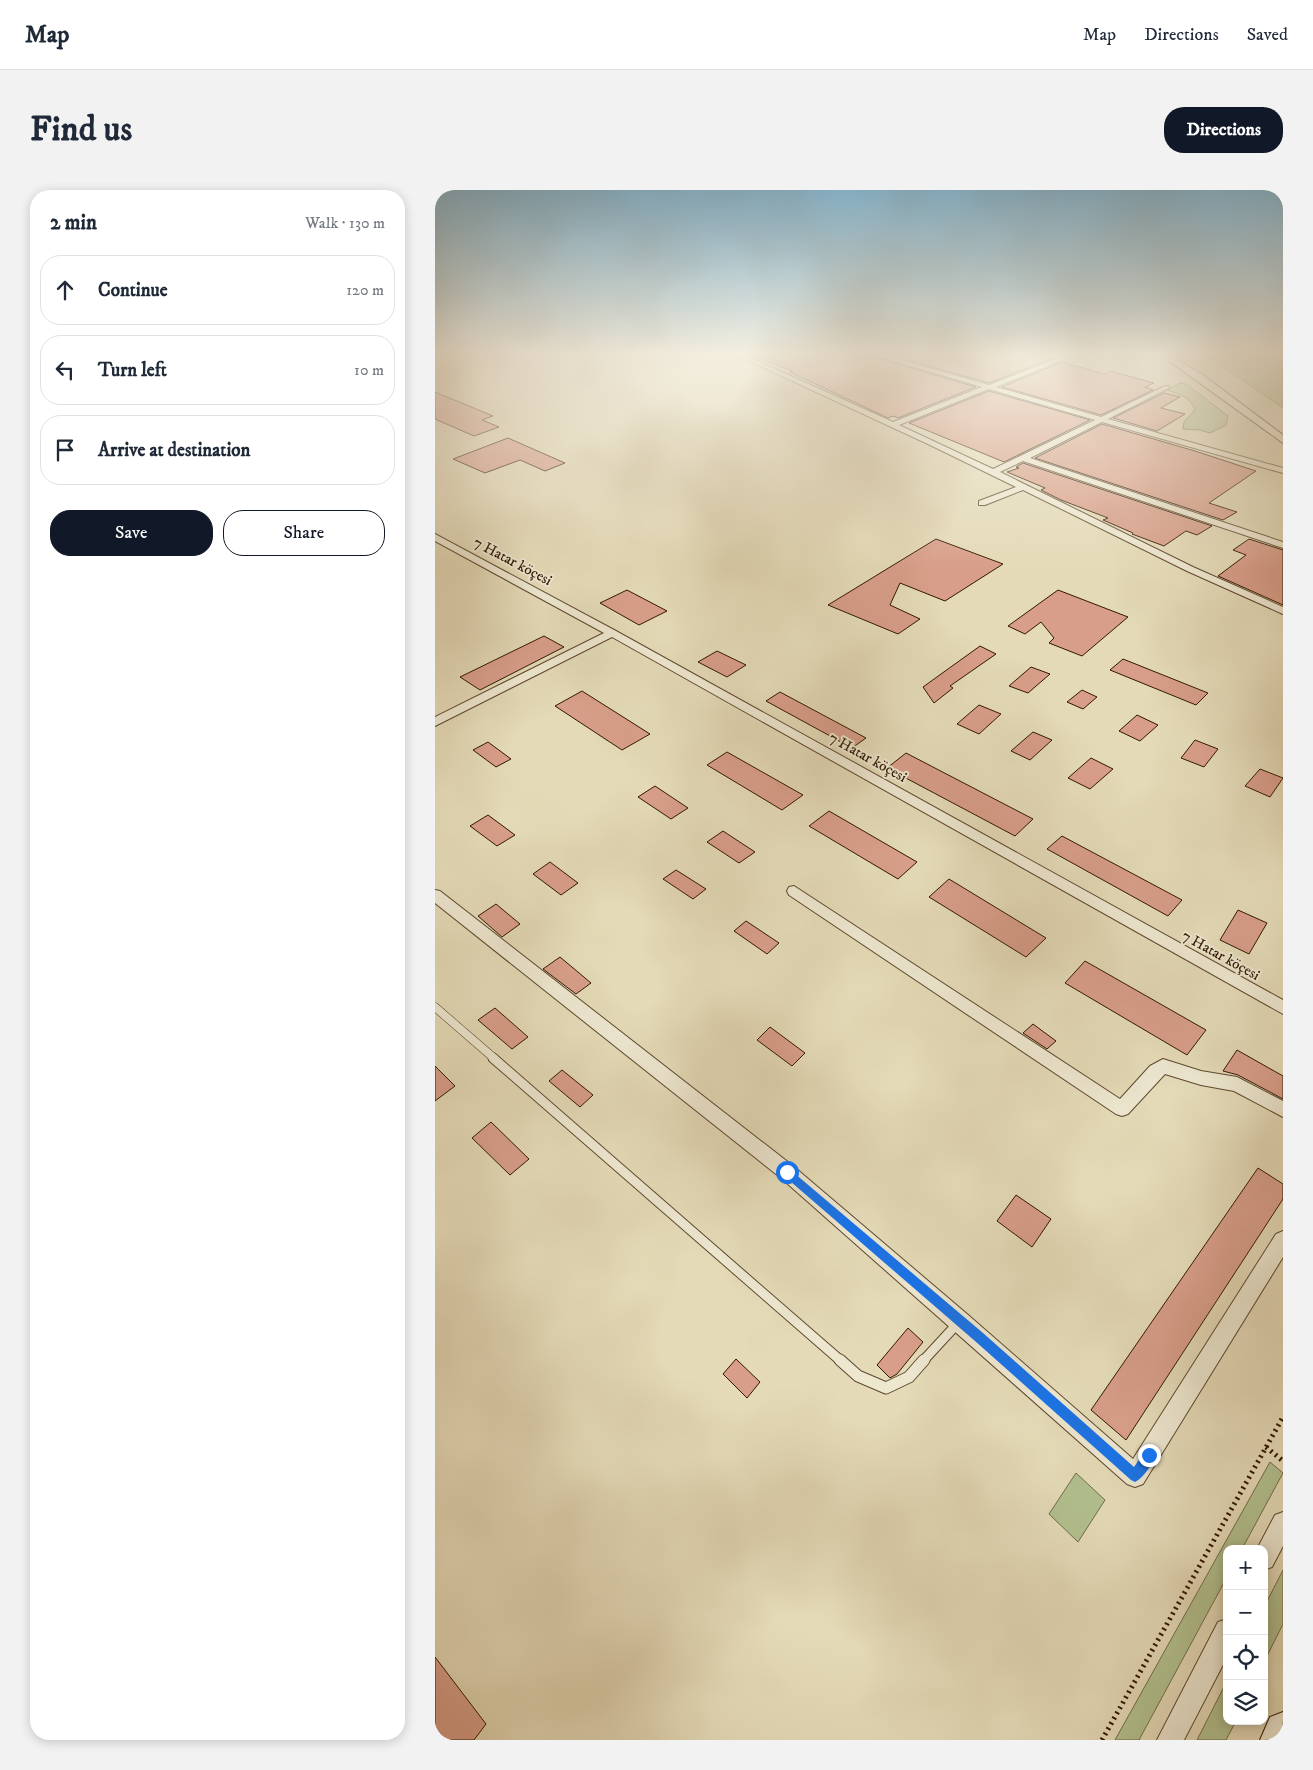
<!DOCTYPE html>
<html lang="en">
<head>
<meta charset="utf-8">
<style>
  body { margin:0; font-family:"IM FELL DW Pica",serif; background:#f2f2f3; color:#1f2937 }
  .controls { position:absolute; right:15px; bottom:15px; display:grid; overflow:hidden; border-radius:10px; box-shadow:0 2px 12px #0003 }
  .controls button { width:45px; height:45px; display:grid; place-items:center; padding:0; border:0; border-bottom:1px solid #e0e1e3; background:#fff; color:#1f2937; font:25px sans-serif }
  .stop { position:absolute; width:15px; height:15px; margin:-11px; border:4px solid #1a73e8; border-radius:50%; background:#fff }
  .stop.end { background:#1a73e8; border-color:#fff; box-shadow:0 1px 5px #0008 }
  .list { margin:0; padding:0; list-style:none }
  h2 { display:flex; justify-content:space-between; align-items:center; height:65px; margin:0; padding:0 20px; font-size:21px }
  h2 small { font-size:16px; font-weight:400; color:#747a83 }
  .list li { display:grid; grid-template-columns:32px 1fr auto; gap:15px; align-items:center; box-sizing:border-box; height:70px; margin:0 10px 10px; padding:0 10px; border:1px solid #e0e1e3; border-radius:20px }
  .list b { display:block; font-size:19px; white-space:nowrap }
  .list em { font-size:16px; font-style:normal; color:#747a83 }
  .actions { display:flex; gap:10px; padding:15px 20px }
  .actions a { flex:1; padding:11px 0; border:1px solid #111827; border-radius:20px; text-align:center; font-size:18px; color:#111827 }
  .actions .main { background:#111827; color:#fff }
  .icon { flex:none; width:28px; height:28px; fill:none; stroke:currentColor; stroke-width:2; stroke-linecap:round; stroke-linejoin:round }
  .map { position:relative; flex:none; width:848px; height:1550px; overflow:hidden; border-radius:20px }
  header { display:flex; align-items:center; gap:30px; box-sizing:border-box; height:70px; padding:0 25px; background:#fff; border-bottom:1px solid #e0e1e3 }
  header strong { font-size:24px }
  nav { display:flex; gap:28px; margin-inline-start:auto; font-size:18px }
  .intro { display:flex; align-items:center; justify-content:space-between; box-sizing:border-box; height:120px; padding:0 30px }
  h1 { margin:0; font-size:35px }
  .button { padding:12px 22px; border-radius:20px; background:#111827; color:#fff; font-size:18px; font-weight:700 }
  main { display:flex; gap:30px; padding:0 30px }
  aside { flex:1; background:#fff; border-radius:20px; box-shadow:0 2px 12px #0003 }
  .map>svg:first-child { display:block }
  .green { fill:#b2c08f; stroke:#726c48 }
  .building { fill:#d89e89; stroke:#321700 }
  .lines { fill:none; stroke-linecap:round; stroke-linejoin:round }
  .lane-far2-casing { stroke:#5e482e; stroke-width:9 }
  .lane-far1-casing { stroke:#5e482e; stroke-width:11 }
  .lane-casing { stroke:#5e482e; stroke-width:13 }
  .street-casing { stroke:#5e482e; stroke-width:2 }
  .secondary-casing { stroke:#321700; stroke-width:2 }
  .path-far1 { stroke:#321700; stroke-width:1; stroke-dasharray:0.5 1; stroke-linecap:butt }
  .path { stroke:#321700; stroke-width:5; stroke-dasharray:2 4; stroke-linecap:butt }
  .lane-far2 { stroke:#ede7d0; stroke-width:8 }
  .lane-far1 { stroke:#ede7d0; stroke-width:9 }
  .lane { stroke:#ede7d0; stroke-width:11 }
  .street { fill:#ede7d0; fill-rule:evenodd }
  .secondary { fill:#ede7d0; fill-rule:evenodd }
  .route { fill:#1a73e8 }
  .labels { text-anchor:middle; stroke-width:4; stroke-linejoin:round; paint-order:stroke }
  .street-label { font-size:15px; fill:#321700; stroke:#ede7d0 }
</style>
</head>
<body>
<header>
<strong>Map</strong>
<nav><a>Map</a><a>Directions</a><a>Saved</a></nav>
</header>
<div class="intro"><h1>Find us</h1><a class="button">Directions</a></div>
<main>
<aside>
<h2>2 min<small>Walk · 130 m</small></h2>
<ul class="list">
<li><svg class="icon" aria-label="ahead" viewBox="0 0 24 24"><path d="M12 20V5M6 11l6-6 6 6"/></svg><div><b>Continue</b></div><em>120 m</em></li>
<li><svg class="icon" aria-label="left" viewBox="0 0 24 24"><path d="M17 20v-9H6M10 6l-5 5 5 5"/></svg><div><b>Turn left</b></div><em>10 m</em></li>
<li><svg class="icon" aria-label="arrive" viewBox="0 0 24 24"><path d="M6 21V4h12l-3 4 3 4H6"/></svg><div><b>Arrive at destination</b></div></li>
</ul>
<div class="actions"><a class="main">Save</a><a>Share</a></div>
</aside>
<div class="map">
<svg width="848" height="1550" viewBox="0 0 848 1550">
  <rect width="100%" height="100%" fill="#e4dab7"/>
  <filter id="stains"><feTurbulence type="fractalNoise" baseFrequency=".004" numOctaves="4"/><feColorMatrix values="0 0 0 0 .2 0 0 0 0 .09 0 0 0 0 .02 0 0 0 .5 -.17"/></filter>
  <radialGradient id="worn" r=".72"><stop offset=".6" stop-color="#630" stop-opacity="0"/><stop offset="1" stop-color="#630" stop-opacity=".3"/></radialGradient>
  <g class="green">
    <path d="M769 163H848V218Z"/>
    <path d="M745 193 751 194 793 226 791 235 775 243 765 240 748 239 749 232 760 220C756 207 744 204 732 200Z"/>
    <path d="M835 1272 848 1283 807 1359H792V1387L704 1550H680Z"/>
    <path d="M641 1283 670 1310 643 1352 614 1324Z"/>
    <path d="M848 1380V1434L829 1472V1417Z"/>
    <path d="M792 1491V1531H801L791 1550H762Z"/>
  </g>
  <g class="building">
    <path d="M313 163H425L541 197 463 228 458 226 453 228 355 182 358 181 313 164Z"/>
    <path d="M489 163H592L616 169 554 193 472 170Z"/>
    <path d="M627 172 669 184 675 181 719 193 710 197 718 200 666 225 567 197Z"/>
    <path d="M554 201 655 230 569 272 474 233Z"/>
    <path d="M0 202 58 226 47 230 64 237 39 246 0 229Z"/>
    <path d="M729 203 745 207 726 218 750 224 722 241 678 228Z"/>
    <path d="M667 234 760 261 821 281 774 313 802 322 788 330 600 268Z"/>
    <path d="M73 248 130 273 110 281 85 270 50 283 18 269Z"/>
    <path d="M588 273 777 336 762 345 751 341 729 356 697 344 698 343 668 330 673 328 626 310 606 300 610 298 572 282 584 278 581 277Z"/>
    <path d="M501 349 568 374 510 411 465 393 455 415 485 429 463 444 393 415Z"/>
    <path d="M814 349 848 360V415L783 386 811 365 798 360Z"/>
    <path d="M192 400 232 421 204 435 165 413Z"/>
    <path d="M623 400 693 427 647 466 614 453 619 448 606 432 590 444 573 436Z"/>
    <path d="M109 446 129 457 45 500 25 487Z"/>
    <path d="M545 456 561 464 515 496 518 498 499 513 488 497Z"/>
    <path d="M282 461 311 475 292 487 263 472Z"/>
    <path d="M688 469 773 503 761 515 675 480Z"/>
    <path d="M596 477 615 484 593 503 574 496Z"/>
    <path d="M647 500 662 507 648 519 632 512Z"/>
    <path d="M147 501 215 544 187 560 120 516Z"/>
    <path d="M345 502 431 548 417 558 331 511Z"/>
    <path d="M544 515 566 524 544 544 522 534Z"/>
    <path d="M702 525 723 535 705 551 684 541Z"/>
    <path d="M598 542 617 550 595 570 576 561Z"/>
    <path d="M760 550 783 559 769 577 746 568Z"/>
    <path d="M53 552 76 569 61 577 38 560Z"/>
    <path d="M292 562 368 605 347 620 272 575Z"/>
    <path d="M471 563 598 629 580 646 452 578Z"/>
    <path d="M656 568 678 579 655 599 633 588Z"/>
    <path d="M825 579 848 588 835 607 810 596Z"/>
    <path d="M220 596 253 618 236 629 203 607Z"/>
    <path d="M394 621 482 672 463 689 374 636Z"/>
    <path d="M53 625 80 645 62 656 35 636Z"/>
    <path d="M288 641 320 662 304 673 272 652Z"/>
    <path d="M627 646 747 710 733 726 612 659Z"/>
    <path d="M115 672 143 693 126 705 98 684Z"/>
    <path d="M241 680 271 699 258 709 228 689Z"/>
    <path d="M514 689 611 748 591 767 494 707Z"/>
    <path d="M61 714 85 734 67 747 43 726Z"/>
    <path d="M803 720 832 733 814 764 785 750Z"/>
    <path d="M311 731 344 753 332 764 299 741Z"/>
    <path d="M125 767 156 793 141 804 108 779Z"/>
    <path d="M650 771 771 840 752 865 630 793Z"/>
    <path d="M60 818 93 847 77 859 43 830Z"/>
    <path d="M598 834 621 851 612 859 588 843Z"/>
    <path d="M335 837 370 863 357 876 322 850Z"/>
    <path d="M802 860 848 886V909L803 885 788 881Z"/>
    <path d="M0 876 20 896 0 911Z"/>
    <path d="M127 880 158 905 145 917 114 891Z"/>
    <path d="M56 932 94 969 75 985 37 948Z"/>
    <path d="M823 978 848 994V1009L691 1250 656 1220Z"/>
    <path d="M581 1005 616 1029 597 1057 562 1031Z"/>
    <path d="M473 1138 488 1152 462 1184 455 1188 442 1175Z"/>
    <path d="M301 1169 325 1192 312 1208 288 1184Z"/>
    <path d="M0 1467 51 1534 39 1550H0Z"/>
  </g>
  <g class="lines">
    <g class="lane-far2-casing">
      <path id="lane-far2" d="M0 817 60 869"/>
    </g>
    <g class="lane-far1-casing">
      <g id="lane-far1">
        <path d="M58 868 406 1171"/>
        <path d="M488 1171 523 1133"/>
      </g>
    </g>
    <g class="lane-casing">
      <path id="lane" d="M405 1170 423 1186 451 1198 474 1187 489 1170"/>
    </g>
    <g class="street-casing">
      <g id="street">
        <path d="M297 163H305L458 232 547 197 432 163H441L554 195 637 163H645L561 197 666 227 730 196H734V198L673 229 848 278V283L667 232 595 268 848 352V358L588 271 565 282 758 377 848 417V424L752 381 588 300 550 315H544V311L581 297 495 255ZM554 199 660 230 558 279 464 235Z"/>
        <path d="M0 344 181 441 848 810V824L177 447 0 536V527L169 443 0 351Z"/>
        <path d="M359 696 685 909 715 876 728 869 766 881 802 887 848 911V927L799 901 766 895 730 884 693 924 687 926 681 924 354 705 352 701 354 697Z"/>
        <path d="M0 700 5 701 358 976 532 1124 698 1269 841 1044 848 1041V1067L708 1294 700 1297 692 1294 346 988 0 713Z"/>
        <path d="M848 1322V1356L837 1377 829 1380V1359H822L840 1325Z"/>
        <path d="M792 1429V1467L749 1550H722L783 1432Z"/>
      </g>
    </g>
    <g class="secondary-casing">
      <g id="secondary">
        <path d="M723 163H733L768 185 848 245V253Z"/>
        <path d="M848 1522V1550H825L835 1527Z"/>
      </g>
    </g>
    <path class="path-far1" d="M706 163 717 171"/>
    <g class="path">
      <path d="M831 1257 848 1271"/>
      <path d="M667 1550 848 1227"/>
    </g>
    <use href="#lane-far2" class="lane-far2"/>
    <use href="#lane-far1" class="lane-far1"/>
    <use href="#lane" class="lane"/>
    <use href="#street" class="street"/>
    <use href="#secondary" class="secondary"/>
  </g>
  <linearGradient id="sky" x2="0" y2="1"><stop stop-color="#87b7d1"/><stop offset="0.43" stop-color="#f3eedf"/><stop offset="1" stop-color="#f3eedf" stop-opacity="0"/></linearGradient>
  <rect width="848" height="380" fill="url(#sky)"/>
  <path class="route" d="M352 977 548 1143 699 1277 710 1261 714 1259 719 1261 720 1265C717 1274 709 1288 700 1292L696 1290 540 1151 348 985 347 982Z"/>
  <g class="labels">
    <g class="street-label">
      <text transform="translate(78 371) rotate(28)" y="5">7 Hatar köçesi</text>
      <text transform="translate(433 567) rotate(29)" y="5">7 Hatar köçesi</text>
      <text transform="translate(786 765) rotate(29)" y="5">7 Hatar köçesi</text>
    </g>
  </g>
  <rect width="100%" height="100%" filter="url(#stains)"/>
  <rect width="100%" height="100%" fill="url(#worn)"/>
</svg>
<div class="controls">
<button>+</button>
<button>−</button>
<button><svg class="icon" aria-label="locate" viewBox="0 0 24 24"><circle cx="12" cy="12" r="6"/><path d="M12 2v4M12 18v4M2 12h4M18 12h4"/></svg></button>
<button><svg class="icon" aria-label="layers" viewBox="0 0 24 24"><path d="M12 4l9 5-9 5-9-5zM3 14l9 5 9-5"/></svg></button>
</div>
<div class="stop" style="left:352px;top:982px"></div>
<div class="stop end" style="left:714px;top:1265px"></div>
</div>
</main>
</body>
</html>
